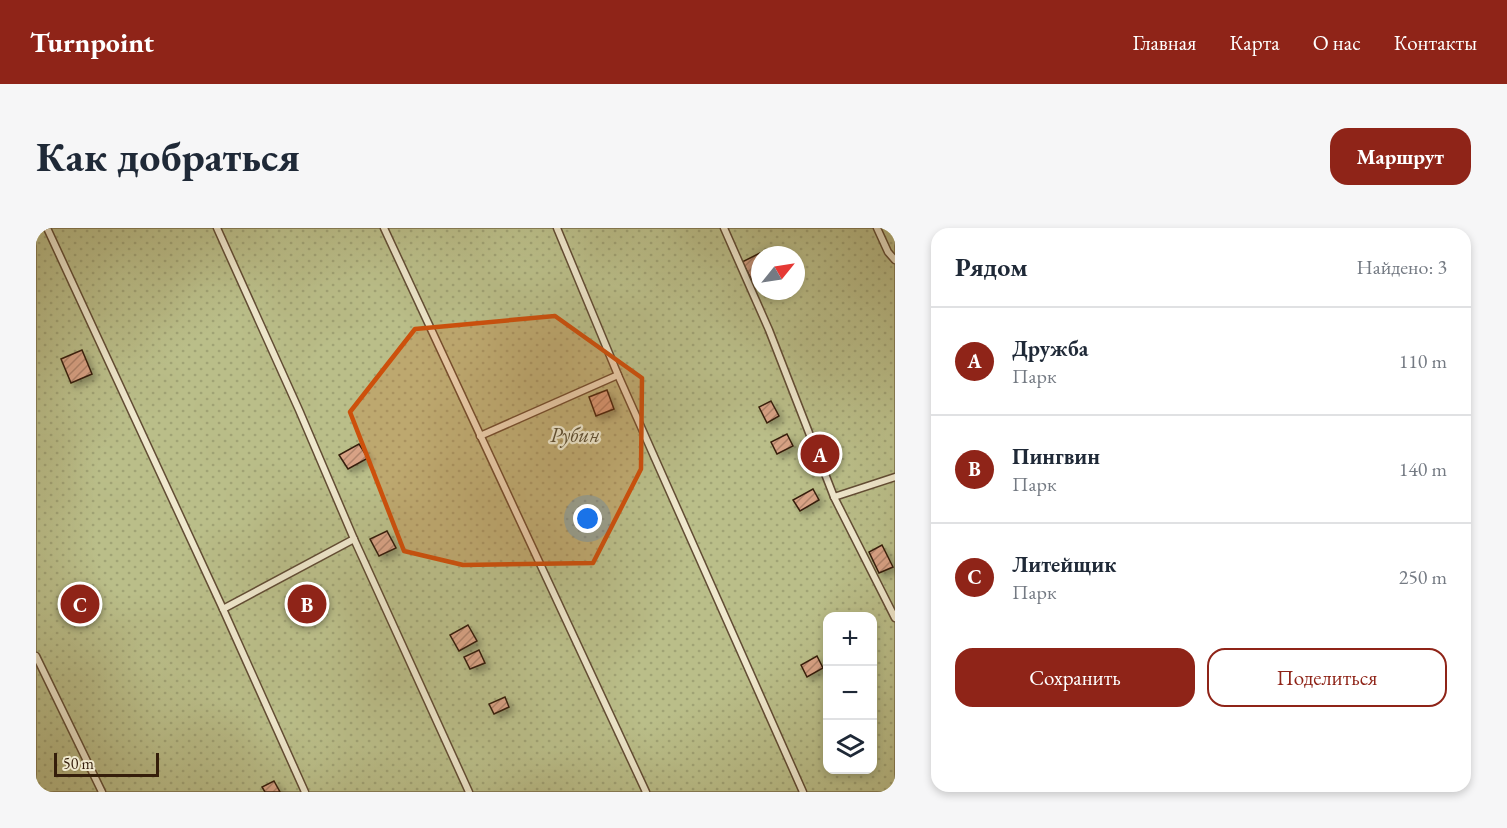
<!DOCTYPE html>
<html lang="ru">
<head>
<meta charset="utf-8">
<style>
  body { margin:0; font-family:"EB Garamond",serif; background:#f6f6f7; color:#1f2937 }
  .controls { position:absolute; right:18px; bottom:18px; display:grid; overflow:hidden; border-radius:12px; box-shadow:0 3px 9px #0003 }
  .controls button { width:54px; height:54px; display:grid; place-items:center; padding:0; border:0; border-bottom:2px solid #e0e1e3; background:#fff; color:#1f2937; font:30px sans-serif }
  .compass { position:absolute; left:715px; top:18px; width:54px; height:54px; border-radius:50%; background:#fff; box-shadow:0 3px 9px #0003; rotate:60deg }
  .scale { position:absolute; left:18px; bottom:15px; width:105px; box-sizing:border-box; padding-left:6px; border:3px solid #351e0b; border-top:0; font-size:16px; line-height:21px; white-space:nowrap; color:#351e0b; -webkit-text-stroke:4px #efe8cd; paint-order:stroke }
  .you { position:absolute; left:552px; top:291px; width:21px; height:21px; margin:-15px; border:4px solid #fff; border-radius:50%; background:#1a73e8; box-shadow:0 0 0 9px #1a73e833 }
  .badge { display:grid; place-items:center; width:39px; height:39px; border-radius:50%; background:#8f2418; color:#fff; font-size:20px; font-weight:700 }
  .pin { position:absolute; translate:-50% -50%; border:3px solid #fff; box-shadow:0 2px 6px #0006 }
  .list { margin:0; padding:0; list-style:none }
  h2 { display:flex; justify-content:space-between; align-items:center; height:78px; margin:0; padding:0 24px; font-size:26px }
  h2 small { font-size:20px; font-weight:400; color:#747a83 }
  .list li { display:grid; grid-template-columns:39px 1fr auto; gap:18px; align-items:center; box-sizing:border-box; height:108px; padding:0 24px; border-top:2px solid #e0e1e3 }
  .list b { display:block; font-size:22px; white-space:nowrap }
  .list p { margin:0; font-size:20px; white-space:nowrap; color:#747a83 }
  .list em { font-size:20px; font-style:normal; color:#747a83 }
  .actions { display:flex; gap:12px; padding:18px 24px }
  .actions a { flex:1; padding:14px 0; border:2px solid #8f2418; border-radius:18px; text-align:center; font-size:21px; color:#8f2418 }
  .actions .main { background:#8f2418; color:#fff }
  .icon { flex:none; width:33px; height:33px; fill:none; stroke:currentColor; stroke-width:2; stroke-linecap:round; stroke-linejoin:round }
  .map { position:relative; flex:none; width:859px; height:564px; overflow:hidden; border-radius:18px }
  header { display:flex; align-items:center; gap:36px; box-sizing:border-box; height:84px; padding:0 30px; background:#8f2418; color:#fff }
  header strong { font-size:28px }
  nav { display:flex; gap:33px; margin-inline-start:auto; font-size:21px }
  .intro { display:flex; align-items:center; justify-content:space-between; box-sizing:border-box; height:144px; padding:0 36px }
  h1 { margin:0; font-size:42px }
  .button { padding:15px 27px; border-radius:18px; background:#8f2418; color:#fff; font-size:21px; font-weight:700 }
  main { display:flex; gap:36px; padding:0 36px }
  aside { flex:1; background:#fff; border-radius:18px; box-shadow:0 3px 9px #0003 }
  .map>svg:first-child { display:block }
  .garden { fill:url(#garden-dots); stroke:#786e4a; stroke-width:1.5; fill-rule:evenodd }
  .building { fill:url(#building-hatch); stroke:#351e0b; stroke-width:1.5; filter:url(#shadow) }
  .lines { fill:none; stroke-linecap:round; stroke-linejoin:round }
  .lane-casing { stroke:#624d35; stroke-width:9 }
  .lane { stroke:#efe8cd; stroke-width:6 }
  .marked { fill:#cd500c; fill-opacity:0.2; stroke:#cd500c; stroke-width:4.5; stroke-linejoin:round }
  .labels { text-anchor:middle; stroke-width:4.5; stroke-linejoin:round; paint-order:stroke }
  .park-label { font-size:21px; font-style:italic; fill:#5d4e31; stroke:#efe8cd }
</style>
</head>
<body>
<header>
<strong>Turnpoint</strong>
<nav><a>Главная</a><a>Карта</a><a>О нас</a><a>Контакты</a></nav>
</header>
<div class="intro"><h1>Как добраться</h1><a class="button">Маршрут</a></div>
<main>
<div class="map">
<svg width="859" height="564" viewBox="0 0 859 564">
  <defs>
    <pattern id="garden-dots" width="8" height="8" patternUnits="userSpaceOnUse" patternTransform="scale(1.5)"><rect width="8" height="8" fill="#babe89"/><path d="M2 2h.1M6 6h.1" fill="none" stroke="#a0a375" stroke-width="1.8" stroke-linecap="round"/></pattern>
    <pattern id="building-hatch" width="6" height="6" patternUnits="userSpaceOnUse" patternTransform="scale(1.5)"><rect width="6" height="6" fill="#d8a285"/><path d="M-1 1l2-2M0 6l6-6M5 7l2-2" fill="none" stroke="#b0836b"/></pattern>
    <filter id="shadow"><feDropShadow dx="4.5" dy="4.5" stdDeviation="3" flood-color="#0004"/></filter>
  </defs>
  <rect width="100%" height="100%" fill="#e7dbb2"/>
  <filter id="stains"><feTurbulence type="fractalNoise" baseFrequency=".00333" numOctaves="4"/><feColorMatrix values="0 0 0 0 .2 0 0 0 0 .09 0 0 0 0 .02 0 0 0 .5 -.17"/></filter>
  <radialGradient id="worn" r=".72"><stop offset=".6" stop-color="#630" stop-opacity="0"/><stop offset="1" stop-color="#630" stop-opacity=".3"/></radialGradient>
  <path class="garden" d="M0 0H859V564H0ZM724 27H760V63H724ZM792 388H836V542H792Z"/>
  <g class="building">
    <path d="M724 25 725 27 724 50 717 54 706 34Z"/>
    <path d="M46 122 56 146 35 155 25 131Z"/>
    <path d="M571 162 578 181 560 188 553 169Z"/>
    <path d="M735 173 743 188 731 195 723 179Z"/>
    <path d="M751 206 757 218 741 226 735 214Z"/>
    <path d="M323 216 332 230 312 241 303 227Z"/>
    <path d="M777 261 783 272 764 283 757 272Z"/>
    <path d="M351 303 360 320 343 328 334 311Z"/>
    <path d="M846 317 857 339 843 345 833 324Z"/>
    <path d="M432 397 441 413 423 423 414 407Z"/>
    <path d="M443 422 449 435 434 441 428 429Z"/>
    <path d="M781 428 787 440 771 449 765 437Z"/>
    <path d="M469 469 473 479 458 486 453 476Z"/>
    <path d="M238 553 244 564H229L226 559Z"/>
  </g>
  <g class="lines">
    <g class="lane-casing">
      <g id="lane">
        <path d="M11 0 187 381 269 564"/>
        <path d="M181 0 263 182 318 311 433 564"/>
        <path d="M348 0 610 564"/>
        <path d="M521 0 582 147 767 564"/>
        <path d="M688 0 733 102 798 269 859 390"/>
        <path d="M841 0 852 24 859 32"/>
        <path d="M444 208 582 147"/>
        <path d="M798 269 859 249"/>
        <path d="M187 381 318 311"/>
        <path d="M0 428 66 564"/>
      </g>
    </g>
    <use href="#lane" class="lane"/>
  </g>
  <path class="marked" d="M519 88 606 150 605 241 557 335 427 337 368 323 314 184 379 101Z"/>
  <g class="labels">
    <g class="park-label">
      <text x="539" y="214">Рубин</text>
    </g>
  </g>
  <rect width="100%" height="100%" filter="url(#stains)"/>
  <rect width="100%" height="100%" fill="url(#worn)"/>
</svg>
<div class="controls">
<button>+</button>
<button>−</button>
<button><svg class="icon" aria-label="layers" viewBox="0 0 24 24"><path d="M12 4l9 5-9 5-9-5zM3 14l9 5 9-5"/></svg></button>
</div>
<svg class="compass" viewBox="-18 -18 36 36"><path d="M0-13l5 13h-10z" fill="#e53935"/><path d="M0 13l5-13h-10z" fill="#747a83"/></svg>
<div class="scale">50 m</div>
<div class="you"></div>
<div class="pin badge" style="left:784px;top:226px">A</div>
<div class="pin badge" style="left:271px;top:376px">B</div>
<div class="pin badge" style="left:44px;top:376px">C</div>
</div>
<aside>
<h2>Рядом<small>Найдено: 3</small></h2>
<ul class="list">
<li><span class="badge">A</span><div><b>Дружба</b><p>Парк</p></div><em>110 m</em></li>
<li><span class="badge">B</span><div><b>Пингвин</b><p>Парк</p></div><em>140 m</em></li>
<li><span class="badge">C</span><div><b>Литейщик</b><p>Парк</p></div><em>250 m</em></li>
</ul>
<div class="actions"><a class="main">Сохранить</a><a>Поделиться</a></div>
</aside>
</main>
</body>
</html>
